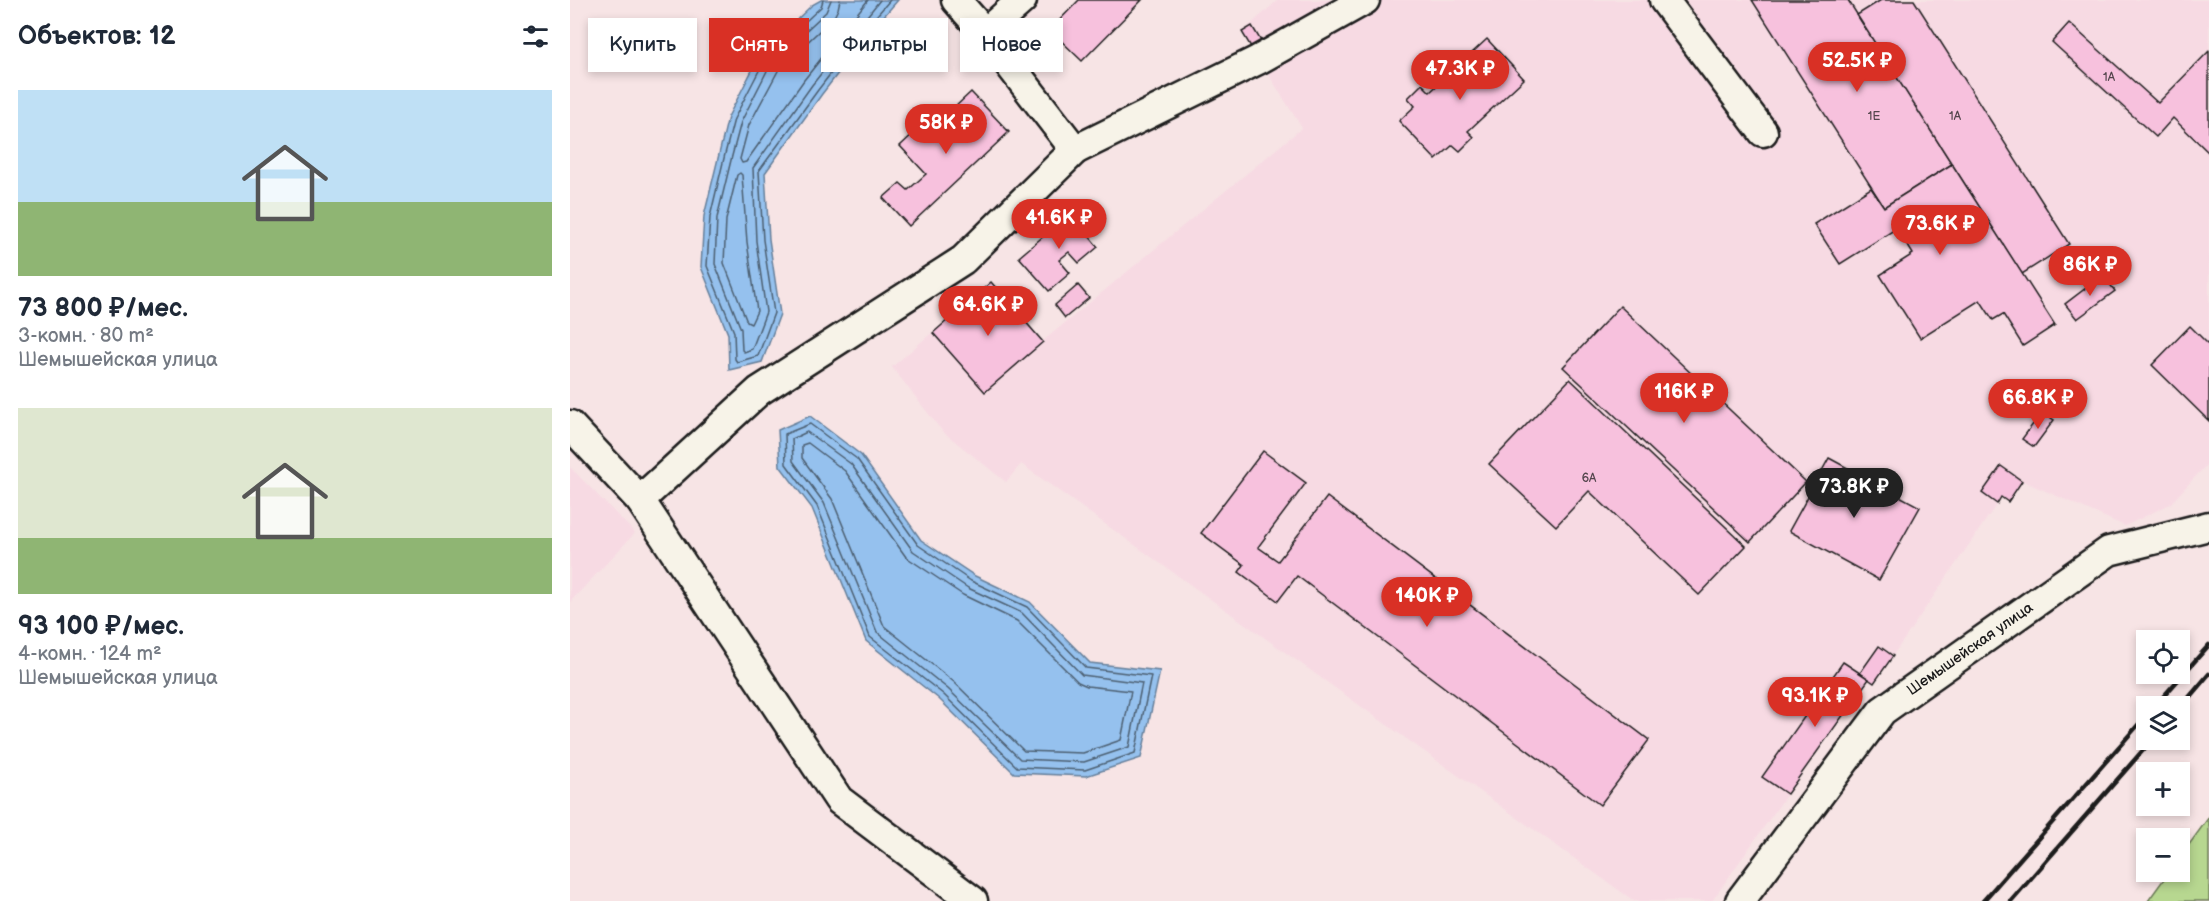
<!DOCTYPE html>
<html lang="ru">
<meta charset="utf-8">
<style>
body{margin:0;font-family:"Balsamiq Sans",sans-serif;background:#f2f2f3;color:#1f2937;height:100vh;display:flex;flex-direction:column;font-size:22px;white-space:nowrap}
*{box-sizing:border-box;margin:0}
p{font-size:20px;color:#747a83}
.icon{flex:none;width:33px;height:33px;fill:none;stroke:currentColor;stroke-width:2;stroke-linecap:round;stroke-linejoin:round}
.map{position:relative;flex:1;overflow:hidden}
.details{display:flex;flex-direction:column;background:#fff;width:570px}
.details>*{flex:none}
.banner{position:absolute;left:18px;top:18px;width:570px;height:54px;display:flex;gap:12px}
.controls{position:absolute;left:1566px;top:630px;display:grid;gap:12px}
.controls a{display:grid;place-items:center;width:54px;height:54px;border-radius:0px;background:#fff;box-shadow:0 3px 9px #0003;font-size:30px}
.price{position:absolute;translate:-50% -51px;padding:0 14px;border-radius:21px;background:#d93025;color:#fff;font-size:20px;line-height:39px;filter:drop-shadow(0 2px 3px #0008)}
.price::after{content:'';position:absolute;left:50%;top:36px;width:18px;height:14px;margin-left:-9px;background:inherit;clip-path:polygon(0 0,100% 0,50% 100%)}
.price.current{background:#222;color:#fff}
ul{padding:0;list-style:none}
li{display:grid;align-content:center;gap:12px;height:318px;padding:0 18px}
li span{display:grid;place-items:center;height:186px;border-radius:0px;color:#555}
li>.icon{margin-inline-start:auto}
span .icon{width:108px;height:108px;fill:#fffc;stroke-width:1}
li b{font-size:26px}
h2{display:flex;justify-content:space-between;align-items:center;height:72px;padding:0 18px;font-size:26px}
.tag{padding:0 21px;border-radius:0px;background:#fff;box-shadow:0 3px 9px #0003;font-size:21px;line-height:54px}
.tag.current{background:#d93025;color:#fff}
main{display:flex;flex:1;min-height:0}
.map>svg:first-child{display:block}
</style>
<main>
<section class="details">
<h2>Объектов: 12<svg class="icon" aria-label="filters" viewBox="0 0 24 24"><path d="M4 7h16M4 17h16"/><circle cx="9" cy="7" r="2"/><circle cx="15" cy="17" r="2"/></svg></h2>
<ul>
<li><span style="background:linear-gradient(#bfe0f5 60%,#8fb573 0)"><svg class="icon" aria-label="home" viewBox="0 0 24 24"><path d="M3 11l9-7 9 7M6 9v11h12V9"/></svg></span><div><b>73 800 ₽/мес.</b><p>3-комн. · 80 m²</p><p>Шемышейская улица</p></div></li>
<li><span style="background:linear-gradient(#dfe7d0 70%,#8fb573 0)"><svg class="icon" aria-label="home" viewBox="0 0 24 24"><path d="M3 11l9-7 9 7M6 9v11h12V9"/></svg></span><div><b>93 100 ₽/мес.</b><p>4-комн. · 124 m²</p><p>Шемышейская улица</p></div></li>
</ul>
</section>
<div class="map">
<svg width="1639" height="901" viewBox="0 0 1639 901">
<rect width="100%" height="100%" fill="#f7e4e5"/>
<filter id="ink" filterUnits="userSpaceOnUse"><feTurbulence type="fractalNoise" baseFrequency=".0167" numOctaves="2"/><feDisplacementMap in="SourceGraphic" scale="12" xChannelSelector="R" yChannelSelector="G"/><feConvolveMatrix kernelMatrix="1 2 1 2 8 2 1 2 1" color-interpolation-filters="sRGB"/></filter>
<g filter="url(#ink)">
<g fill="#f7dae3">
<polygon points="708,0 1639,0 1639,462 1600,504 1555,526 1453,481 1438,502 1431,498 1304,683 1298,679 1142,901 1064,901 451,464 436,482 372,431 322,367 421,282 473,341 732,128 672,32"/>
<polygon points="0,467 65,533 0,602"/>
</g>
<polygon fill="#b7d790" stroke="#6a7a56" stroke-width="1.5" points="1639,817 1639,901 1578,901 1599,872 1610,872 1610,857"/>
<g fill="#95c1ee" stroke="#657f9a" stroke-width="1.5">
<polygon points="251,0 328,0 300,32 252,94 195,173 199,239 210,314 192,362 159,370 158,334 131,267 134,216 158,117 190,55 242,5"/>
<polygon points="240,416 291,455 351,540 405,576 460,602 520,663 590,671 571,758 516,776 444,773 369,699 296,641 242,508 210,466 208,430"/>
</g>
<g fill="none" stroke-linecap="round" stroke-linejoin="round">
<g stroke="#4c5e70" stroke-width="1.5">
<polyline points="253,0 251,7 195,59 164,119 155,154 140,217 137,266 164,332 165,359 167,362 188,356 204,313 193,240 189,171 248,90 296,28 320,0"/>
<polyline points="261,0 256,12 201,63 171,122 162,156 147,218 145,264 171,329 172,350 174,352 182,349 196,312 186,241 183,168 242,85 310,0"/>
<polyline points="270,0 268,9 264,17 209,69 179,125 170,159 172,163 176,162 234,80 298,0"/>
<polygon points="170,173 172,175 177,242 187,311 181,324 177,322 154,263 156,220 167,175"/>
<polygon points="240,424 287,459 348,545 401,581 457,607 516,668 581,676 565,753 515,770 447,767 373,694 300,637 247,506 216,464 215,434"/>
<polygon points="237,432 281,464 343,551 398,588 452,613 512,675 572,683 559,747 514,762 450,759 378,689 307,632 254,503 223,461 222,439"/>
<polygon points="238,443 275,471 336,557 393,595 447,621 508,682 517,686 561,691 551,740 513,753 454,751 384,682 314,626 262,499 232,458 232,445"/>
</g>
</g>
<g fill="#f7c1dd" stroke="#1c1c1c" stroke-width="1.5">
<polygon points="509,0 572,0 512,61 480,30"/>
<polygon points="1182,0 1278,0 1382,164 1314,207"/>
<polygon points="1311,0 1344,0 1499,244 1452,274 1287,15"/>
<polygon points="1499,23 1588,103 1639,51 1639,153 1603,118 1586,137 1482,42"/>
<polygon points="682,26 691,41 681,47 672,32"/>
<polygon points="917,39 954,79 898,131 904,137 890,151 883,145 866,160 829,121 845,106 838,98 852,84 860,92"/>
<polygon points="401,92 439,132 339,226 313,198 330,183 338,190 356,174 330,146 347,130 353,137"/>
<polygon points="1382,164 1485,325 1453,346 1433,314 1423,320 1410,300 1350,338 1310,275 1343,254 1327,228 1270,264 1244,224 1301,188 1314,207"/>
<polygon points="503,211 522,232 518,235 528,247 509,263 499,252 489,260 500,273 479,291 449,257"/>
<polygon points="1533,275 1545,291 1507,319 1495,304"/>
<polygon points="421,282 473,342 415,392 363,333"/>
<polygon points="508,285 519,298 495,318 485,305"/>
<polygon points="1050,306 1236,482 1180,542 993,367"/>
<polygon points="1620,326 1639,345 1639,421 1582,365"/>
<polygon points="1000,379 1176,546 1129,595 1019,491 986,526 919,464"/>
<polygon points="1472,412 1484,420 1464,447 1452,439"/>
<polygon points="693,451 736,483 688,547 708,561 757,497 1079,740 1030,805 727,576 708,601 669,572 674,565 631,533"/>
<polygon points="1259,458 1350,507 1309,580 1219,531"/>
<polygon points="1431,466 1452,481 1438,502 1431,497 1427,504 1412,493"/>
<polygon points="1309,646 1323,656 1304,683 1290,673"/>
<polygon points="1273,662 1299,679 1217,794 1192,777"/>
</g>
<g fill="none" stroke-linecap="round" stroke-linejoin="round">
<g stroke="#1c1c1c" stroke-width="33">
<g id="minor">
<polyline points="1094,0 1193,132"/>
<polyline points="415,33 452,0"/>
<polyline points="505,150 688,60 795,0"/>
<polyline points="0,425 70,500 269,800 403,901"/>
<polyline points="70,500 189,391 393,260 505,150 415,33 386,0"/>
<polyline points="1170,901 1312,711 1539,551 1639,526"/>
</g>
</g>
<use href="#minor" stroke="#f7f3e8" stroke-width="28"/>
<g stroke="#1c1c1c" stroke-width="4.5">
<polyline points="1585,706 1639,645"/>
<polyline points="1610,708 1639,674"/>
<polyline points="1413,901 1576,716"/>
<polyline points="1441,901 1582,740"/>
</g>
</g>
</g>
<g text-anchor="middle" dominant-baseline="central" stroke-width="6" stroke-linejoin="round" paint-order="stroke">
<g font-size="12" fill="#53454c">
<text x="1539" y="77">1А</text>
<text x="1304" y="116">1Е</text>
<text x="1385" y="116">1А</text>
<text x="1019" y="478">6А</text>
</g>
<g font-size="15" fill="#1c1c1c" stroke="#f7f3e8">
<text transform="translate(1400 649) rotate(-35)">Шемышейская улица</text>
</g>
</g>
</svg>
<div class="controls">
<a><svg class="icon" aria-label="locate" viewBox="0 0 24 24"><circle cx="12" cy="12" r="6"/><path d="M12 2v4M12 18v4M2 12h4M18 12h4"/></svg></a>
<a><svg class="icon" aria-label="layers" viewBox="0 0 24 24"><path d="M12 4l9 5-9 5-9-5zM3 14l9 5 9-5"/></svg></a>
<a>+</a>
<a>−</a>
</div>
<b class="price" style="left:1287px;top:93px">52.5K ₽</b>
<b class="price" style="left:890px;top:101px">47.3K ₽</b>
<b class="price" style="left:376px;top:155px">58K ₽</b>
<b class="price" style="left:489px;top:250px">41.6K ₽</b>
<b class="price" style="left:1370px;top:256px">73.6K ₽</b>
<b class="price" style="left:1520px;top:297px">86K ₽</b>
<b class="price" style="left:418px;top:337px">64.6K ₽</b>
<b class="price" style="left:1114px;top:424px">116K ₽</b>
<b class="price" style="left:1468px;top:430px">66.8K ₽</b>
<b class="price current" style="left:1284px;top:519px">73.8K ₽</b>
<b class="price" style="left:857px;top:628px">140K ₽</b>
<b class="price" style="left:1245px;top:728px">93.1K ₽</b>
<div class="banner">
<a class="tag">Купить</a>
<a class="tag current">Снять</a>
<a class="tag">Фильтры</a>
<a class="tag">Новое</a>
</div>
</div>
</main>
